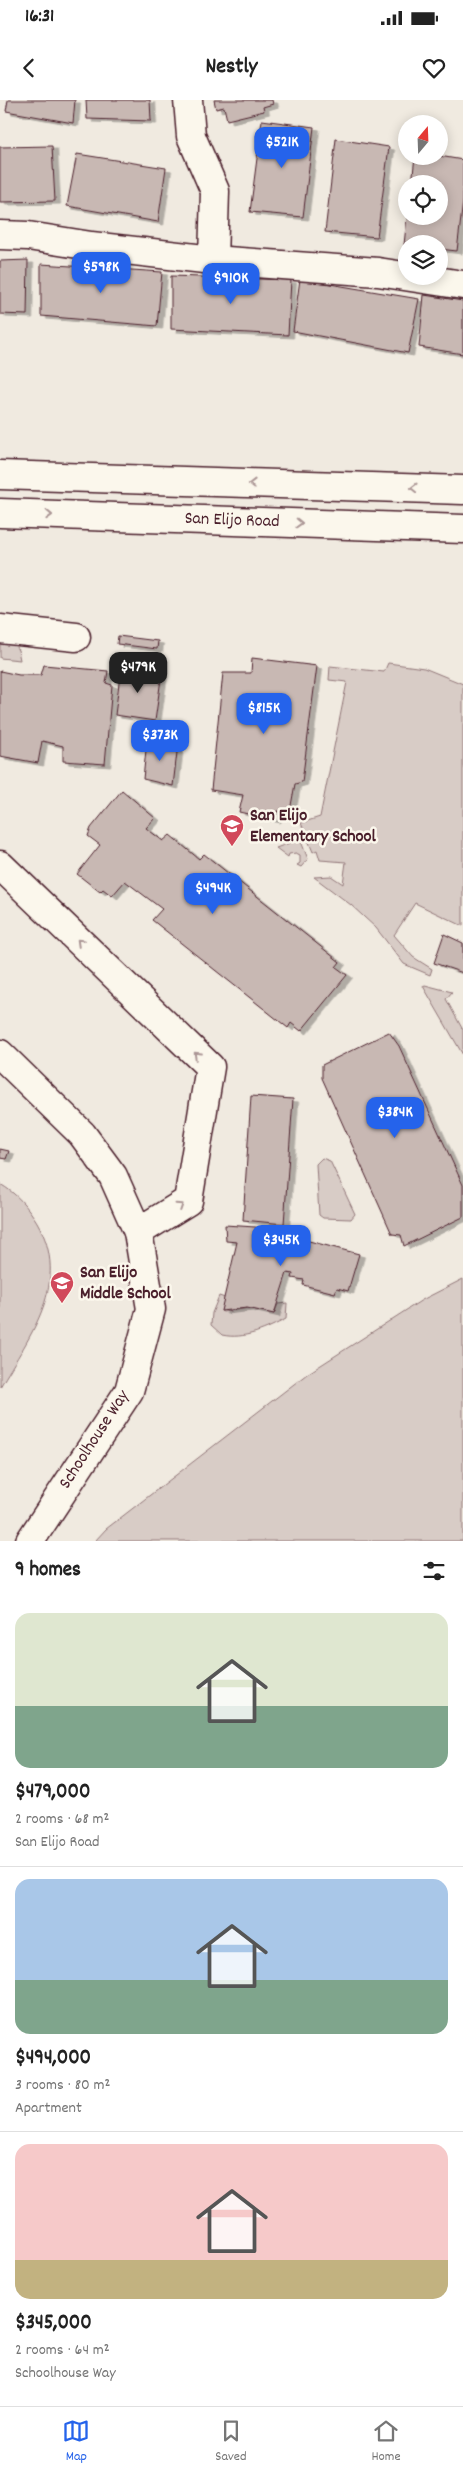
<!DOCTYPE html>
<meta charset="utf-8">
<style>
body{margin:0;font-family:Dekko,sans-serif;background:#f2f2f2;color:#222;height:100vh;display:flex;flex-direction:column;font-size:19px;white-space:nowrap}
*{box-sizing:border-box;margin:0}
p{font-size:16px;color:#767676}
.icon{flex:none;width:28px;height:28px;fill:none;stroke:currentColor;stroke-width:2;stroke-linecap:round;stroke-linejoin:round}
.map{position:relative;height:1441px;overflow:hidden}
.sheet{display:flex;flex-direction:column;background:#fff;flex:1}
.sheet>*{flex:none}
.needle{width:32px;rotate:19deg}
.controls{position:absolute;left:398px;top:15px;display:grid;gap:10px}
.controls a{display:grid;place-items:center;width:50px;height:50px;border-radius:50%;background:#fff;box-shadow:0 2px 12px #0003;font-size:25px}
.price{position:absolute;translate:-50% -42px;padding:0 11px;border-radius:10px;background:#2563eb;color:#fff;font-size:16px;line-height:32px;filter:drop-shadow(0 1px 2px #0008)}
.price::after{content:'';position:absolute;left:50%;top:30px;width:15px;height:11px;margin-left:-8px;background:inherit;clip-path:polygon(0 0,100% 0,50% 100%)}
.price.on{background:#222;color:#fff}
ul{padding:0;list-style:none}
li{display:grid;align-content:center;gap:10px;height:265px;padding:0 15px}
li+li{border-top:1px solid #e0e0e0}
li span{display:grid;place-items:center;height:155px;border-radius:15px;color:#555}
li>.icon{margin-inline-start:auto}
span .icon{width:90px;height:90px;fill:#fffc;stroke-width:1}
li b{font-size:21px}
h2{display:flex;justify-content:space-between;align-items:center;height:60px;padding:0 15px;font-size:21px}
.status{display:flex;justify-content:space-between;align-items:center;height:35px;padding:0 25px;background:#fff;direction:ltr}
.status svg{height:14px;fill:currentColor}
header{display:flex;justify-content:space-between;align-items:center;height:65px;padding:0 15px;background:#fff;font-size:22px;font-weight:800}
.menu{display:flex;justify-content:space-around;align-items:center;height:70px;border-top:1px solid #e0e0e0;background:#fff;font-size:14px;color:#767676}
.menu a{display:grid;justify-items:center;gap:2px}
.menu .on{color:#2563eb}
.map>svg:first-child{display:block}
</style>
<div class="status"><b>16:31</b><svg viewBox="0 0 49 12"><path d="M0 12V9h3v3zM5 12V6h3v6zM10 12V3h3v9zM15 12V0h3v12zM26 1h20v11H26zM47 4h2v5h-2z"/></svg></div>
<header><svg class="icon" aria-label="back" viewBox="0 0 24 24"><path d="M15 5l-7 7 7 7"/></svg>Nestly<svg class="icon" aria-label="heart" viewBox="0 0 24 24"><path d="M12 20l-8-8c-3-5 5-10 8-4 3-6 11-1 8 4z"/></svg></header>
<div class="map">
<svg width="463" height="1441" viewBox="0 0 463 1441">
<defs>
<filter id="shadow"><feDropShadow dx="5.5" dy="3" stdDeviation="0" flood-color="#0004"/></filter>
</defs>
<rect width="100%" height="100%" fill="#f0eae0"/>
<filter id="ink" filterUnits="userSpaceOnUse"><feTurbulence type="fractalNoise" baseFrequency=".02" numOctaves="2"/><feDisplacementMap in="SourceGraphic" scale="10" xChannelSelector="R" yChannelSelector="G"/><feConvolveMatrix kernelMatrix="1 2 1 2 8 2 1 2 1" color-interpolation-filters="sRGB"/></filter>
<g filter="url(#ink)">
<g fill="#d8ccc6" stroke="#917678">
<polygon points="0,539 11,540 18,550 20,560 0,558"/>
<polygon points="388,563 424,568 463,584 463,826 415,803 394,835 413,857 432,869 430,875 404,864 376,828 351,805 314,777 331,776 343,784 346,762 320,760 317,750 313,752 301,723 320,717 347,582 329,580 330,566 384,572"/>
<polygon points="300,739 308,759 301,767 297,765 300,763 300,755 296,753 289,754 288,757 276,748"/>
<polygon points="425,885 452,892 446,899 463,930 463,955 423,886"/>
<polygon points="322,1058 330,1061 355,1114 351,1119 323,1118 319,1115 316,1064"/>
<path d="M0,1084c16,9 28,23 37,38 35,61 -7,113 -37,165z"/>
<polygon points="463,1179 463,1441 95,1441 106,1429 307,1274 422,1200"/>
<path d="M219,1196l6,2 -4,13 2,1 26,-4 25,6 4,-10 9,-1 -1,16c-19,10 -42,21 -64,16l-11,-10 1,-12z"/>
</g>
<g fill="#c8b8b3" stroke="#4a1f2b" filter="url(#shadow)">
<polygon points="8,0 75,0 73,23 6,11"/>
<polygon points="86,0 150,0 151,21 87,19"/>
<polygon points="214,0 272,0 273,4 263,7 264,11 227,20 224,7 216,9"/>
<polygon points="262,20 314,27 303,117 250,112"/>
<polygon points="336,39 389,47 377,137 325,132"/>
<polygon points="52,46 55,101 0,102 0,47"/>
<polygon points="77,54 166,68 158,122 67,106"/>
<polygon points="415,56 439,56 463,60 463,101 457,151 439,149 439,144 404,145 407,116 439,116 439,84 412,84"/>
<polygon points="28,160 27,215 0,214 0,161"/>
<polygon points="41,164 162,172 157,226 41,216"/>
<polygon points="171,176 291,180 288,235 171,229"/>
<polygon points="300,179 419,199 408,253 293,231"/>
<polygon points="424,195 463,201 463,254 419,247"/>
<polygon points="118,536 158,541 157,549 117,544"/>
<polygon points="252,558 317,566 302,682 295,684 290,711 277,711 275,720 239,712 243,695 211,690 223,573 251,573"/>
<polygon points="44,565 108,571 106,583 112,585 105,664 63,661 63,646 42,641 38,663 0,656 0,571 19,575 41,575"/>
<polygon points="121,567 162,572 155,621 115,615"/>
<polygon points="147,640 178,644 173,686 143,679"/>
<polygon points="122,690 155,718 146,728 163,741 170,735 199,759 204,754 340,862 336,867 347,875 301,931 291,923 288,928 152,820 162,809 125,781 112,796 103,789 100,792 77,774 100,745 88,736 91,728"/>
<polygon points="444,834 463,843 463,873 434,863"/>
<polygon points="389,932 399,946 463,1085 463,1117 404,1146 401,1135 392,1134 322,978 322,965"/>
<polygon points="251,996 293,999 284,1124 243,1120"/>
<polygon points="0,1049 9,1051 6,1059 0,1058"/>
<polygon points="225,1125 255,1127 359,1154 348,1191 337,1188 335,1193 303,1185 304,1180 292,1178 293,1174 287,1173 274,1214 247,1208 221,1211 237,1142 226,1141"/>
</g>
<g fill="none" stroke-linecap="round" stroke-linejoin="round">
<g stroke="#4a1f2b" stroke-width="31">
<g id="minor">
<polyline points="188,0 191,36 215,91 213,160"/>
<polyline points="0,135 28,136 91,146 213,160 378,172 463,185"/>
<polyline points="0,529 76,537"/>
<polyline points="0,765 210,967 188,1101 138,1132"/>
<polyline points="0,954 82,1034 113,1076 138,1132 151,1209 129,1291 30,1441"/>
</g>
</g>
<g stroke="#4a1f2b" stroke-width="31">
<g id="major">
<polyline points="0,375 463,390"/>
<polyline points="0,413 463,429"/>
</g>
</g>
<use href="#minor" stroke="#fbf7ec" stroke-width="28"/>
<use href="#major" stroke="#fbf7ec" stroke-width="28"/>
</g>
<defs><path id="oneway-chevron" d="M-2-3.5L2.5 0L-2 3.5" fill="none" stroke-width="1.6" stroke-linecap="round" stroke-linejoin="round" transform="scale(1.25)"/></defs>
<g stroke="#ab9695">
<use href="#oneway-chevron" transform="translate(252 384) rotate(-179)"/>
<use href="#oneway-chevron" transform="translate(414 388) rotate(-179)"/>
<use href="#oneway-chevron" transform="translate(49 415) rotate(2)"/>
<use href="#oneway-chevron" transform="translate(299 423) rotate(2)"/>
<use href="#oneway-chevron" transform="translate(80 842) rotate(-136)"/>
<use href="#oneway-chevron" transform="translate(197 955) rotate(-136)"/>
<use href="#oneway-chevron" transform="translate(180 1106) rotate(-33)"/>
</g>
</g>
<defs>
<g id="school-pin" transform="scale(1.25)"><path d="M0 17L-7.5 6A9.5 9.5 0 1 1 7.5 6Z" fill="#d1495b" stroke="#fbf7ec"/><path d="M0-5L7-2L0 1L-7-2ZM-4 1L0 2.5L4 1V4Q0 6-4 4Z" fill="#fff"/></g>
</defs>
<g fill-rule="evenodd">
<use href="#school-pin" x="232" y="726"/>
<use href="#school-pin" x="62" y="1183"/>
</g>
<g text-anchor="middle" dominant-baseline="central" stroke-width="5" stroke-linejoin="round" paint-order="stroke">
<g font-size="18" fill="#4a1f2b" stroke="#fbf7ec">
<text transform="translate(232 421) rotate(2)">San Elijo Road</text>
<text transform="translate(95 1340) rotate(-57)">Schoolhouse Way</text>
</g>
<g font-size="18" font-weight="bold" fill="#4a1f2b" stroke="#fbf7ec" text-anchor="start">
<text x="250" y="716">San Elijo<tspan x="250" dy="21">Elementary School</tspan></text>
<text x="80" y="1173">San Elijo<tspan x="80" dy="21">Middle School</tspan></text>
</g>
</g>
</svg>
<div class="controls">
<a><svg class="needle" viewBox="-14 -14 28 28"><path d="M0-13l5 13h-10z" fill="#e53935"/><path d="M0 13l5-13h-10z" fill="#767676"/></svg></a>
<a><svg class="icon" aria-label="locate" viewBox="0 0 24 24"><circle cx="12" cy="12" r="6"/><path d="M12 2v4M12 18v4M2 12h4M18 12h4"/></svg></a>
<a><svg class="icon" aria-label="layers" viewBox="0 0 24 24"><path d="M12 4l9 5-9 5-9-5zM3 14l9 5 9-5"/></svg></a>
</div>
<b class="price" style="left:282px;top:69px">$521K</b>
<b class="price" style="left:101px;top:194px">$598K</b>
<b class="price" style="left:231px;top:205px">$910K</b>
<b class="price on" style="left:138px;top:594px">$479K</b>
<b class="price" style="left:264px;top:635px">$815K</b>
<b class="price" style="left:160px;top:662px">$373K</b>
<b class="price" style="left:213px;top:815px">$494K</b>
<b class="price" style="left:395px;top:1039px">$384K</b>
<b class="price" style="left:281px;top:1167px">$345K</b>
</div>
<section class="sheet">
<h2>9 homes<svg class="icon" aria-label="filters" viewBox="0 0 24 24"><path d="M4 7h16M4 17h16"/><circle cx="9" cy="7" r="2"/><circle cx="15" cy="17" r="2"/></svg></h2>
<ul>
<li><span style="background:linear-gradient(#dfe7d0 60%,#7fa58c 0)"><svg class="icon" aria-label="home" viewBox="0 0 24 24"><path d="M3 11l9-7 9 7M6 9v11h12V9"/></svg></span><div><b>$479,000</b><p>2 rooms · 68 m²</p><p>San Elijo Road</p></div></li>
<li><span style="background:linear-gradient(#a9c7e8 65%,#7fa58c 0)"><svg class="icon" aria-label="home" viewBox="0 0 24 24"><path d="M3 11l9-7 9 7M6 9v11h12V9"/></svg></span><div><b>$494,000</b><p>3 rooms · 80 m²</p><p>Apartment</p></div></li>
<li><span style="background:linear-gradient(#f6c9c9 75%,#c2b280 0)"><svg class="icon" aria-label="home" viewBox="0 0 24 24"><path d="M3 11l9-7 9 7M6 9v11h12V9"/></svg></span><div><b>$345,000</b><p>2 rooms · 64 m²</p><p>Schoolhouse Way</p></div></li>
</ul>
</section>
<nav class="menu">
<a class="on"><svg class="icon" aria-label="map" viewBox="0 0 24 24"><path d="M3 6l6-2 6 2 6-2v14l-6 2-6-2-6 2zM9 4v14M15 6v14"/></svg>Map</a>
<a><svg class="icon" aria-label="saved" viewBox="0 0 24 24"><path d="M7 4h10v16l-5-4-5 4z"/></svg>Saved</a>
<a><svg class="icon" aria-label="home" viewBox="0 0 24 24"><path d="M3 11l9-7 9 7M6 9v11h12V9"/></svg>Home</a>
</nav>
